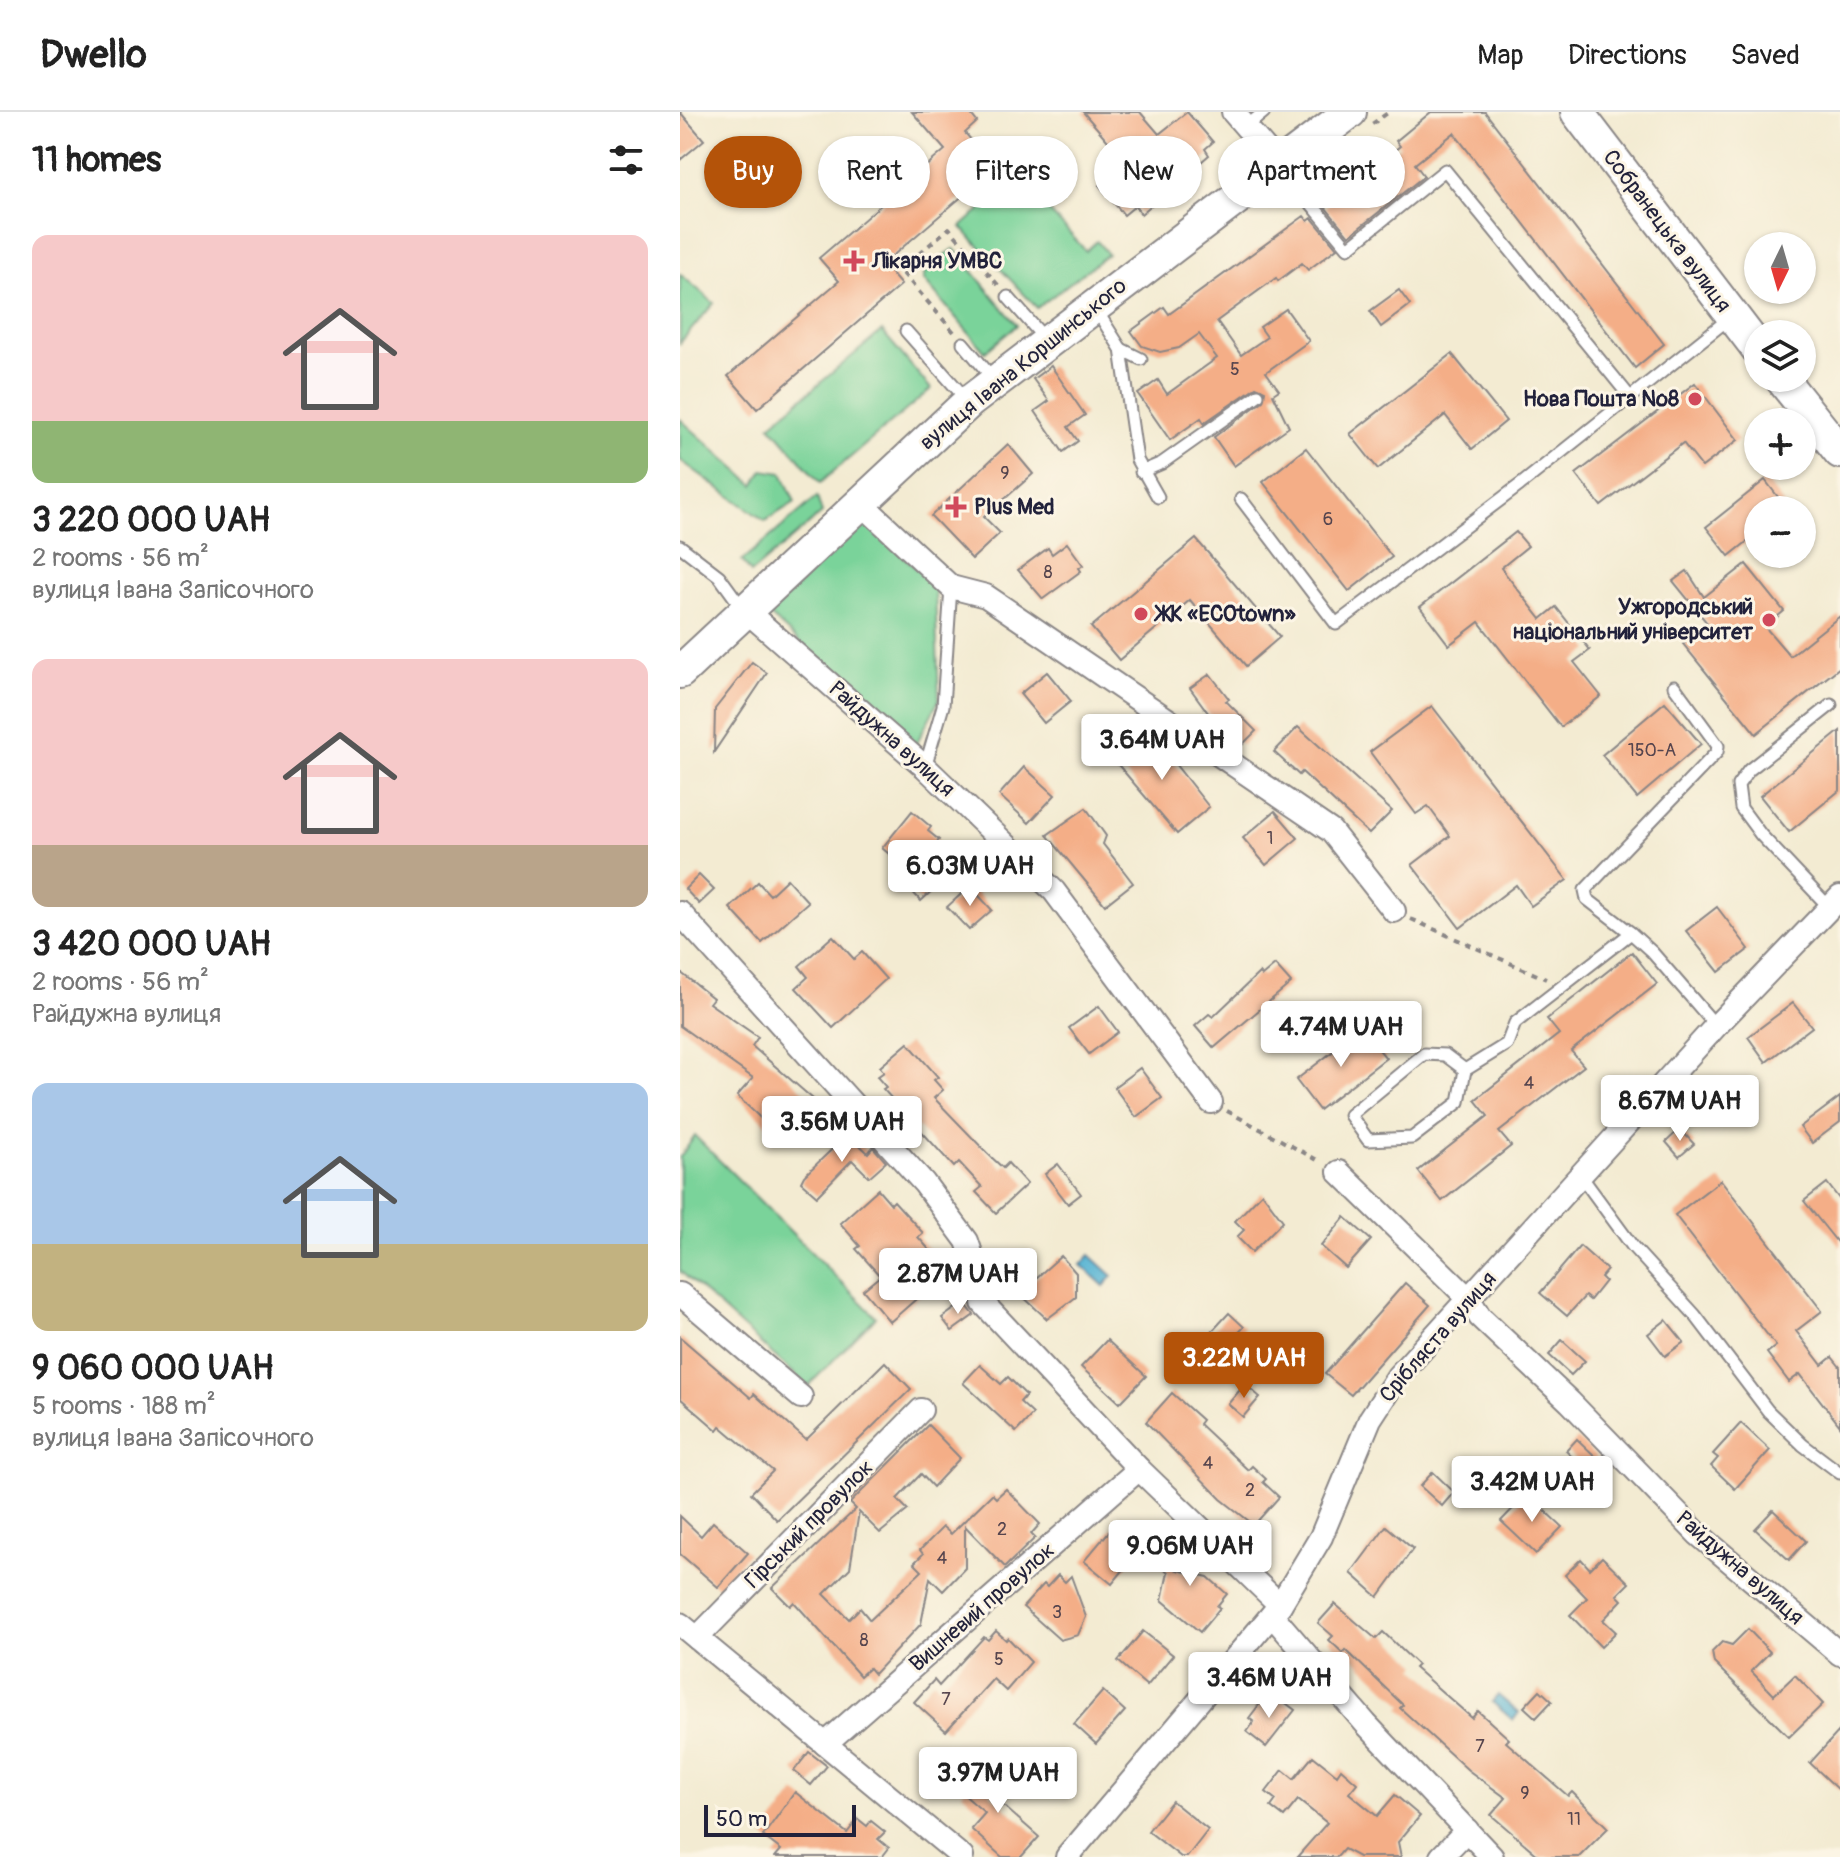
<!DOCTYPE html>
<meta charset="utf-8">
<style>
body{margin:0;font-family:Pangolin,sans-serif;background:#f6f6f6;color:#222;height:100vh;display:flex;flex-direction:column;font-size:30px;white-space:nowrap}
*{box-sizing:border-box;margin:0}
p{font-size:26px;color:#767676}
.icon{flex:none;width:44px;height:44px;fill:none;stroke:currentColor;stroke-width:2;stroke-linecap:round;stroke-linejoin:round}
.map{position:relative;flex:1;overflow:hidden}
.sheet{display:flex;flex-direction:column;background:#fff;width:680px}
.sheet>*{flex:none}
.hud{position:absolute;left:24px;top:24px;width:760px;height:72px;display:flex;gap:16px}
.needle{width:52px;rotate:185deg}
.fabs{position:absolute;left:1064px;top:120px;display:grid;gap:16px}
.fabs a{display:grid;place-items:center;width:72px;height:72px;border-radius:50%;background:#fff;box-shadow:0 2px 6px #0004;font-size:40px}
.scale{position:absolute;left:24px;bottom:20px;width:152px;box-sizing:border-box;padding-left:8px;border:4px solid #22223b;border-top:0;font-size:22px;line-height:28px;white-space:nowrap;color:#22223b;-webkit-text-stroke:6px #fcf5e5;paint-order:stroke}
.price{position:absolute;translate:-50% -68px;padding:0 18px;border-radius:8px;background:#fff;color:#222;font-size:26px;line-height:52px;filter:drop-shadow(0 2px 4px #0008)}
.price::after{content:'';position:absolute;left:50%;top:48px;width:24px;height:18px;margin-left:-12px;background:inherit;clip-path:polygon(0 0,100% 0,50% 100%)}
.price.active{background:#b45309;color:#fff}
ul{padding:0;list-style:none}
li{display:grid;align-content:center;gap:16px;height:424px;padding:0 32px}
li span{display:grid;place-items:center;height:248px;border-radius:16px;color:#555}
li>.icon{margin-inline-start:auto}
span .icon{width:144px;height:144px;fill:#fffc;stroke-width:1}
li b{font-size:34px}
h2{display:flex;justify-content:space-between;align-items:center;height:96px;padding:0 32px;font-size:34px}
.tag{padding:0 28px;border-radius:36px;background:#fff;box-shadow:0 2px 6px #0004;font-size:28px;line-height:72px}
.tag.active{background:#b45309;color:#fff}
header{display:flex;align-items:center;gap:48px;box-sizing:border-box;height:112px;padding:0 40px;background:#fff;border-bottom:2px solid #e0e0e0}
header strong{font-size:38px}
nav{display:flex;gap:44px;margin-inline-start:auto;font-size:28px}
main{display:flex;flex:1;min-height:0}
.map>svg:first-child{display:block}
</style>
<header>
<strong>Dwello</strong>
<nav><a>Map</a><a>Directions</a><a>Saved</a></nav>
</header>
<main>
<section class="sheet">
<h2>11 homes<svg class="icon" aria-label="filters" viewBox="0 0 24 24"><path d="M4 7h16M4 17h16"/><circle cx="9" cy="7" r="2"/><circle cx="15" cy="17" r="2"/></svg></h2>
<ul>
<li><span style="background:linear-gradient(#f6c9c9 75%,#8fb573 0)"><svg class="icon" aria-label="home" viewBox="0 0 24 24"><path d="M3 11l9-7 9 7M6 9v11h12V9"/></svg></span><div><b>3 220 000 UAH</b><p>2 rooms · 56 m²</p><p>вулиця Івана Запісочного</p></div></li>
<li><span style="background:linear-gradient(#f6c9c9 75%,#b9a48a 0)"><svg class="icon" aria-label="home" viewBox="0 0 24 24"><path d="M3 11l9-7 9 7M6 9v11h12V9"/></svg></span><div><b>3 420 000 UAH</b><p>2 rooms · 56 m²</p><p>Райдужна вулиця</p></div></li>
<li><span style="background:linear-gradient(#a9c7e8 65%,#c2b280 0)"><svg class="icon" aria-label="home" viewBox="0 0 24 24"><path d="M3 11l9-7 9 7M6 9v11h12V9"/></svg></span><div><b>9 060 000 UAH</b><p>5 rooms · 188 m²</p><p>вулиця Івана Запісочного</p></div></li>
</ul>
</section>
<div class="map">
<svg width="1160" height="1745" viewBox="0 0 1160 1745">
<rect width="100%" height="100%" fill="#fcf5e5"/>
<filter id="ink" filterUnits="userSpaceOnUse"><feTurbulence type="fractalNoise" baseFrequency=".0125" numOctaves="2"/><feDisplacementMap in="SourceGraphic" scale="16" xChannelSelector="R" yChannelSelector="G"/><feConvolveMatrix kernelMatrix="1 2 1 2 8 2 1 2 1" color-interpolation-filters="sRGB"/></filter>
<filter id="wash" filterUnits="userSpaceOnUse"><feTurbulence type="fractalNoise" baseFrequency=".006" numOctaves="4" result="noise"/><feDisplacementMap in="SourceGraphic" scale="32" xChannelSelector="R" yChannelSelector="G"/><feGaussianBlur stdDeviation="1.8" result="paint"/><feColorMatrix in="noise" values="0 0 0 0 0 0 0 0 0 0 0 0 0 0 0 0 0 1.4 0 .05"/><feComposite in="paint" operator="in"/></filter>
<g filter="url(#wash)">
<rect width="100%" height="100%" fill="#f3ebd2"/>
<g fill="#7ad39a" stroke="#4e7a6a" stroke-width="2">
<polygon points="350,53 361,64 359,88 406,139 417,129 428,142 357,196 281,115"/>
<polygon points="274,137 337,213 305,240 243,167 246,157"/>
<polygon points="0,162 34,191 0,231"/>
<polygon points="202,219 251,277 140,371 90,313"/>
<polygon points="0,307 74,373 83,358 102,361 115,390 85,409 0,348"/>
<polygon points="137,385 142,401 71,461 62,449"/>
<polygon points="183,406 255,474 259,588 235,634 89,503"/>
<polygon points="15,1024 196,1205 128,1274 0,1159 0,1045"/>
</g>
<g fill="#54b3d3" stroke="#3b6a87" stroke-width="2">
<polygon points="410,1143 433,1164 424,1174 401,1153"/>
<polygon points="818,1583 839,1601 833,1608 812,1590"/>
</g>
<g id="blocks">
<g fill="#f4ae87">
<polygon points="0,0 24,28 0,48"/>
<polygon points="232,0 289,0 297,10 285,21 294,31 285,39 306,64 203,152 221,173 77,297 48,264 159,169 139,146 265,38"/>
<polygon points="403,0 460,0 479,22 507,0 533,30 525,37 529,43 461,102 455,94 444,103 419,73 446,50"/>
<polygon points="751,0 805,0 984,232 955,256 774,21 735,52 744,64 669,124 645,95 720,34 716,29"/>
<polygon points="624,104 628,109 632,106 657,136 628,158 622,151 598,169 596,166 537,209 561,243 587,225 580,215 606,197 629,229 586,260 599,278 593,282 609,315 554,354 534,325 583,289 585,279 576,275 524,311 521,306 490,328 458,282 478,268 487,282 537,246 519,222 499,236 480,240 462,234 451,219 484,195 489,202"/>
<polygon points="719,178 730,193 701,215 690,199"/>
<polygon points="772,242 826,309 792,337 765,303 698,357 670,322"/>
<polygon points="371,254 405,303 388,315 398,329 383,340 355,299 369,289 353,267"/>
<polygon points="1015,271 1058,328 1022,355 1003,331 921,394 896,362"/>
<polygon points="328,332 353,362 304,405 320,421 292,447 251,404"/>
<polygon points="626,336 712,445 669,479 583,370"/>
<polygon points="1085,368 1108,398 1078,398 1078,421 1049,444 1026,415"/>
<polygon points="836,420 848,434 821,456 861,507 876,495 910,538 894,550 921,584 881,615 799,510 769,533 740,495"/>
<polygon points="516,427 600,525 566,554 510,488 439,548 411,515"/>
<polygon points="387,431 403,453 399,456 401,459 363,487 338,458 368,436 372,442"/>
<polygon points="1066,452 1104,499 1085,515 1110,544 1160,504 1160,555 1076,622 1003,532 1028,512 993,469 1007,459 1024,485"/>
<polygon points="72,550 87,561 34,640 35,597"/>
<polygon points="367,560 391,589 364,611 340,582"/>
<polygon points="530,562 549,587 546,589 576,619 562,633 529,602 510,576"/>
<polygon points="985,590 1021,632 957,686 922,643"/>
<polygon points="752,594 887,768 851,794 836,773 780,816 732,753 770,724 748,694 736,702 690,640"/>
<polygon points="618,615 712,699 689,722 622,660 619,663 594,640"/>
<polygon points="469,619 529,695 497,722 434,648"/>
<polygon points="1160,619 1160,678 1109,720 1080,684"/>
<polygon points="344,655 375,683 349,711 319,683"/>
<polygon points="406,696 426,724 423,732 453,771 425,793 367,723"/>
<polygon points="232,699 251,715 248,719 259,728 232,761 202,736"/>
<polygon points="595,699 618,726 586,753 563,726"/>
<polygon points="241,760 255,776 241,789 227,774"/>
<polygon points="19,763 34,778 19,792 5,777"/>
<polygon points="107,767 128,790 82,831 50,796 78,770 90,783"/>
<polygon points="290,774 312,798 289,818 267,795"/>
<polygon points="1037,795 1069,837 1039,860 1006,819"/>
<polygon points="153,824 174,847 182,840 206,867 153,916 116,876 128,865 119,854"/>
<polygon points="952,840 977,872 891,939 904,954 819,1020 831,1034 762,1089 738,1059 808,1004 795,988 879,922 867,907"/>
<polygon points="595,853 611,871 534,936 515,914 529,902 533,905 579,861 582,864"/>
<polygon points="0,860 33,886 29,891 78,925 72,934 148,1000 120,1030 95,1007 89,1014 57,984 73,966 0,914"/>
<polygon points="1113,891 1132,915 1086,950 1068,925"/>
<polygon points="419,894 438,920 409,942 389,916"/>
<polygon points="682,917 706,946 639,998 616,968"/>
<polygon points="228,931 258,965 254,968 263,978 254,986 308,1042 323,1056 328,1051 347,1072 316,1101 296,1080 302,1075 279,1050 274,1055 203,977 206,975 197,965 204,960 200,955"/>
<polygon points="460,956 482,986 456,1005 434,975"/>
<polygon points="1160,985 1160,1010 1132,1031 1120,1015"/>
<polygon points="1000,1017 1014,1032 999,1045 986,1030"/>
<polygon points="168,1022 188,1041 193,1035 206,1050 189,1065 172,1048 137,1084 121,1070 124,1064"/>
<polygon points="378,1052 401,1082 388,1092 365,1062"/>
<polygon points="1041,1068 1142,1199 1116,1219 1142,1253 1152,1245 1160,1255 1160,1314 1120,1262 1109,1270 1087,1241 1096,1234 995,1103"/>
<polygon points="1147,1071 1160,1088 1160,1134 1124,1089"/>
<polygon points="198,1077 211,1092 214,1089 243,1121 238,1125 262,1152 254,1159 260,1166 210,1210 183,1178 200,1164 176,1137 180,1134 160,1111"/>
<polygon points="582,1081 603,1109 572,1140 557,1125 564,1118 555,1109"/>
<polygon points="665,1105 691,1128 666,1156 641,1134"/>
<polygon points="900,1134 927,1158 921,1165 925,1169 910,1188 905,1184 887,1204 860,1181"/>
<polygon points="381,1144 396,1161 396,1185 367,1207 339,1181"/>
<polygon points="725,1171 750,1193 671,1283 645,1262"/>
<polygon points="284,1190 294,1203 272,1219 262,1206"/>
<polygon points="549,1201 564,1215 538,1243 523,1229"/>
<polygon points="986,1208 1004,1230 985,1244 968,1222"/>
<polygon points="0,1225 71,1286 74,1282 126,1328 205,1250 231,1277 97,1408 71,1381 93,1359 40,1314 37,1318 0,1286"/>
<polygon points="427,1228 466,1264 440,1291 401,1255"/>
<polygon points="882,1228 905,1249 891,1263 869,1243"/>
<polygon points="300,1253 321,1272 328,1265 346,1283 340,1290 353,1302 336,1320 283,1271"/>
<polygon points="565,1272 580,1285 563,1305 548,1292"/>
<polygon points="492,1281 522,1308 519,1312 568,1358 572,1354 586,1367 583,1370 599,1385 574,1413 541,1387 466,1310"/>
<polygon points="1061,1311 1090,1338 1055,1377 1031,1354 1038,1346 1033,1342"/>
<polygon points="248,1313 280,1346 253,1375 241,1362 217,1387 228,1398 200,1421 179,1400 170,1456 144,1482 169,1507 180,1496 190,1508 242,1459 234,1451 243,1442 240,1438 263,1415 271,1422 312,1382 316,1386 326,1377 360,1412 351,1422 355,1426 325,1455 285,1414 285,1456 263,1479 250,1466 241,1512 194,1562 189,1556 180,1564 114,1490 110,1494 92,1476 176,1397 170,1391"/>
<polygon points="897,1327 916,1345 905,1357 886,1339"/>
<polygon points="753,1360 774,1380 762,1394 740,1374"/>
<polygon points="847,1382 882,1415 856,1442 821,1409"/>
<polygon points="1093,1398 1126,1429 1109,1448 1075,1417"/>
<polygon points="0,1404 21,1424 33,1410 68,1441 38,1475 0,1442"/>
<polygon points="706,1414 733,1437 698,1485 671,1461"/>
<polygon points="432,1416 459,1439 432,1472 404,1449"/>
<polygon points="507,1423 519,1434 497,1458 528,1465 547,1482 537,1494 540,1496 520,1520 482,1488 488,1460 480,1453"/>
<polygon points="922,1445 949,1471 937,1483 942,1488 923,1508 936,1520 921,1535 890,1503 907,1486 885,1463 901,1447 910,1457"/>
<polygon points="378,1463 385,1470 391,1464 406,1505 398,1523 380,1528 343,1495 364,1472 367,1475"/>
<polygon points="655,1492 696,1527 703,1520 738,1553 735,1556 792,1606 798,1599 829,1627 826,1630 888,1684 892,1680 928,1716 899,1745 860,1745 811,1703 826,1686 788,1658 720,1596 723,1593 666,1538 663,1541 649,1528 653,1524 638,1511"/>
<polygon points="1068,1517 1090,1540 1071,1559 1094,1583 1115,1563 1143,1592 1109,1625 1034,1551 1032,1540 1042,1530 1052,1533"/>
<polygon points="316,1519 326,1528 328,1526 351,1550 326,1579 313,1567 266,1619 234,1590 254,1568 259,1574 304,1525 308,1528"/>
<polygon points="463,1519 493,1543 467,1574 438,1549"/>
<polygon points="860,1578 872,1589 856,1606 844,1595"/>
<polygon points="423,1579 445,1599 416,1632 394,1612"/>
<polygon points="595,1583 615,1598 586,1635 567,1620 574,1610 569,1606 582,1589 587,1594"/>
<polygon points="1160,1618 1160,1679 1130,1651"/>
<polygon points="129,1640 147,1654 131,1673 114,1659"/>
<polygon points="633,1644 657,1663 661,1657 677,1671 669,1681 697,1704 715,1683 740,1704 718,1730 721,1745 679,1745 664,1737 657,1745 617,1745 647,1711 618,1688 604,1705 591,1695 596,1688 586,1680 603,1658 614,1667"/>
<polygon points="316,1645 332,1659 310,1682 359,1725 341,1745 322,1745 291,1717 305,1701 282,1681"/>
<polygon points="115,1680 167,1721 178,1707 187,1714 191,1709 205,1720 198,1727 209,1736 202,1745 95,1745 101,1738 83,1724"/>
<polygon points="492,1689 528,1718 507,1745 501,1745 468,1719"/>
</g>
</g>
</g>
<g filter="url(#ink)">
<use href="#blocks" fill-opacity="0" stroke="#8a8686" stroke-width="2"/>
<g fill="none" stroke-linecap="round" stroke-linejoin="round">
<g stroke="#8a8686" stroke-width="15">
<g id="lane">
<polyline points="566,15 584,0"/>
<polyline points="600,54 668,136 765,58 950,285"/>
<polyline points="328,185 365,227"/>
<polyline points="415,196 441,237 457,348 478,385"/>
<polyline points="226,219 286,287"/>
<polyline points="283,231 315,269"/>
<polyline points="441,237 461,247"/>
<polyline points="461,360 482,351 578,283"/>
<polyline points="561,387 656,512 840,373 1051,205"/>
<polyline points="0,434 39,464 63,497"/>
<polyline points="245,655 263,594 271,475"/>
<polyline points="1150,796 1081,723 1061,696 1058,673 1069,658 1151,593"/>
<polyline points="951,821 907,787 905,778 1037,640 1038,634 994,574"/>
<polygon points="744,942 765,943 785,958 779,990 732,1026 688,1028 670,1003"/>
<polyline points="785,958 827,932 835,911 951,821 972,840 1036,914"/>
<polyline points="901,1064 953,1135 1015,1203 1088,1299 1123,1333 1160,1361"/>
</g>
</g>
<g stroke="#8a8686" stroke-width="26">
<g id="street">
<polyline points="553,0 599,53"/>
<polyline points="181,391 271,475 306,484 651,719 714,799"/>
<polyline points="64,497 245,655 374,779 531,990"/>
<polyline points="0,801 244,1071 287,1129 301,1171"/>
<polyline points="659,1060 789,1187 800,1205 890,1290 1018,1422 1160,1542"/>
<polyline points="0,1182 121,1285"/>
<polyline points="303,1191 459,1357 600,1493"/>
<polyline points="592,1503 686,1612 812,1745"/>
<polyline points="0,1512 282,1745"/>
<polyline points="17,1526 241,1298"/>
<polyline points="145,1632 459,1357"/>
<polyline points="387,1745 600,1493 641,1425 690,1307 718,1264 1036,914 1160,785"/>
<polyline points="761,1745 787,1718"/>
</g>
</g>
<g stroke="#8a8686" stroke-width="36">
<g id="secondary">
<polyline points="897,0 1078,237"/>
<polyline points="1101,266 1160,340"/>
<polyline points="0,560 289,290 670,0"/>
</g>
</g>
<g stroke="#8a8686" stroke-width="4" stroke-dasharray="6 6" stroke-linecap="butt">
<polyline points="692,12 709,0"/>
<polyline points="274,220 220,158 269,116 319,174"/>
<polyline points="731,807 866,867"/>
<polyline points="547,999 641,1050"/>
</g>
<use href="#lane" stroke="#fff" stroke-width="11"/>
<use href="#street" stroke="#fff" stroke-width="22"/>
<use href="#secondary" stroke="#fff" stroke-width="32"/>
</g>
</g>
<g fill="#d1495b" stroke="#fcf5e5" stroke-width="3">
<path d="M170 137h8v8h8v8h-8v8h-8v-8h-8v-8h8z"/>
<circle cx="1015" cy="287" r="8"/>
<path d="M272 383h8v8h8v8h-8v8h-8v-8h-8v-8h8z"/>
<circle cx="461" cy="502" r="8"/>
<circle cx="1089" cy="508" r="8"/>
</g>
<g text-anchor="middle" dominant-baseline="central" stroke-width="6" stroke-linejoin="round" paint-order="stroke">
<g font-size="18" fill="#56454e">
<text x="555" y="257">5</text>
<text x="325" y="361">9</text>
<text x="648" y="407">6</text>
<text x="368" y="460">8</text>
<text x="972" y="638">150-А</text>
<text x="590" y="726">1</text>
<text x="849" y="971">4</text>
<text x="528" y="1351">4</text>
<text x="570" y="1378">2</text>
<text x="322" y="1417">2</text>
<text x="262" y="1446">4</text>
<text x="377" y="1500">3</text>
<text x="184" y="1528">8</text>
<text x="319" y="1547">5</text>
<text x="266" y="1587">7</text>
<text x="800" y="1634">7</text>
<text x="845" y="1681">9</text>
<text x="894" y="1707">11</text>
</g>
<g font-size="22" fill="#22223b" stroke="#fcf5e5">
<text transform="translate(987 119) rotate(53)">Собранецька вулиця</text>
<text transform="translate(343 252) rotate(-39)">вулиця Івана Коршинського</text>
<text transform="translate(212 627) rotate(42)">Райдужна вулиця</text>
<text transform="translate(758 1225) rotate(-49)">Срібляста вулиця</text>
<text transform="translate(129 1412) rotate(-45)">Гірський провулок</text>
<text transform="translate(1060 1456) rotate(41)">Райдужна вулиця</text>
<text transform="translate(302 1495) rotate(-41)">Вишневий провулок</text>
</g>
<g font-size="22" font-weight="bold" fill="#22223b" stroke="#fcf5e5" text-anchor="start">
<text x="192" y="149">Лікарня УМВС</text>
<text x="999" y="287" text-anchor="end">Нова Пошта №8</text>
<text x="294" y="395">Plus Med</text>
<text x="1073" y="495" text-anchor="end">Ужгородський<tspan x="1073" dy="25">національний університет</tspan></text>
<text x="477" y="502">ЖК «ECOtown»</text>
</g>
</g>
</svg>
<div class="fabs">
<a><svg class="needle" viewBox="-14 -14 28 28"><path d="M0-13l5 13h-10z" fill="#e53935"/><path d="M0 13l5-13h-10z" fill="#767676"/></svg></a>
<a><svg class="icon" aria-label="layers" viewBox="0 0 24 24"><path d="M12 4l9 5-9 5-9-5zM3 14l9 5 9-5"/></svg></a>
<a>+</a>
<a>−</a>
</div>
<div class="scale">50 m</div>
<b class="price" style="left:482px;top:670px">3.64M UAH</b>
<b class="price" style="left:290px;top:796px">6.03M UAH</b>
<b class="price" style="left:661px;top:957px">4.74M UAH</b>
<b class="price" style="left:1000px;top:1031px">8.67M UAH</b>
<b class="price" style="left:162px;top:1052px">3.56M UAH</b>
<b class="price" style="left:278px;top:1204px">2.87M UAH</b>
<b class="price active" style="left:564px;top:1288px">3.22M UAH</b>
<b class="price" style="left:852px;top:1412px">3.42M UAH</b>
<b class="price" style="left:510px;top:1476px">9.06M UAH</b>
<b class="price" style="left:589px;top:1608px">3.46M UAH</b>
<b class="price" style="left:318px;top:1703px">3.97M UAH</b>
<div class="hud">
<a class="tag active">Buy</a>
<a class="tag">Rent</a>
<a class="tag">Filters</a>
<a class="tag">New</a>
<a class="tag">Apartment</a>
</div>
</div>
</main>
